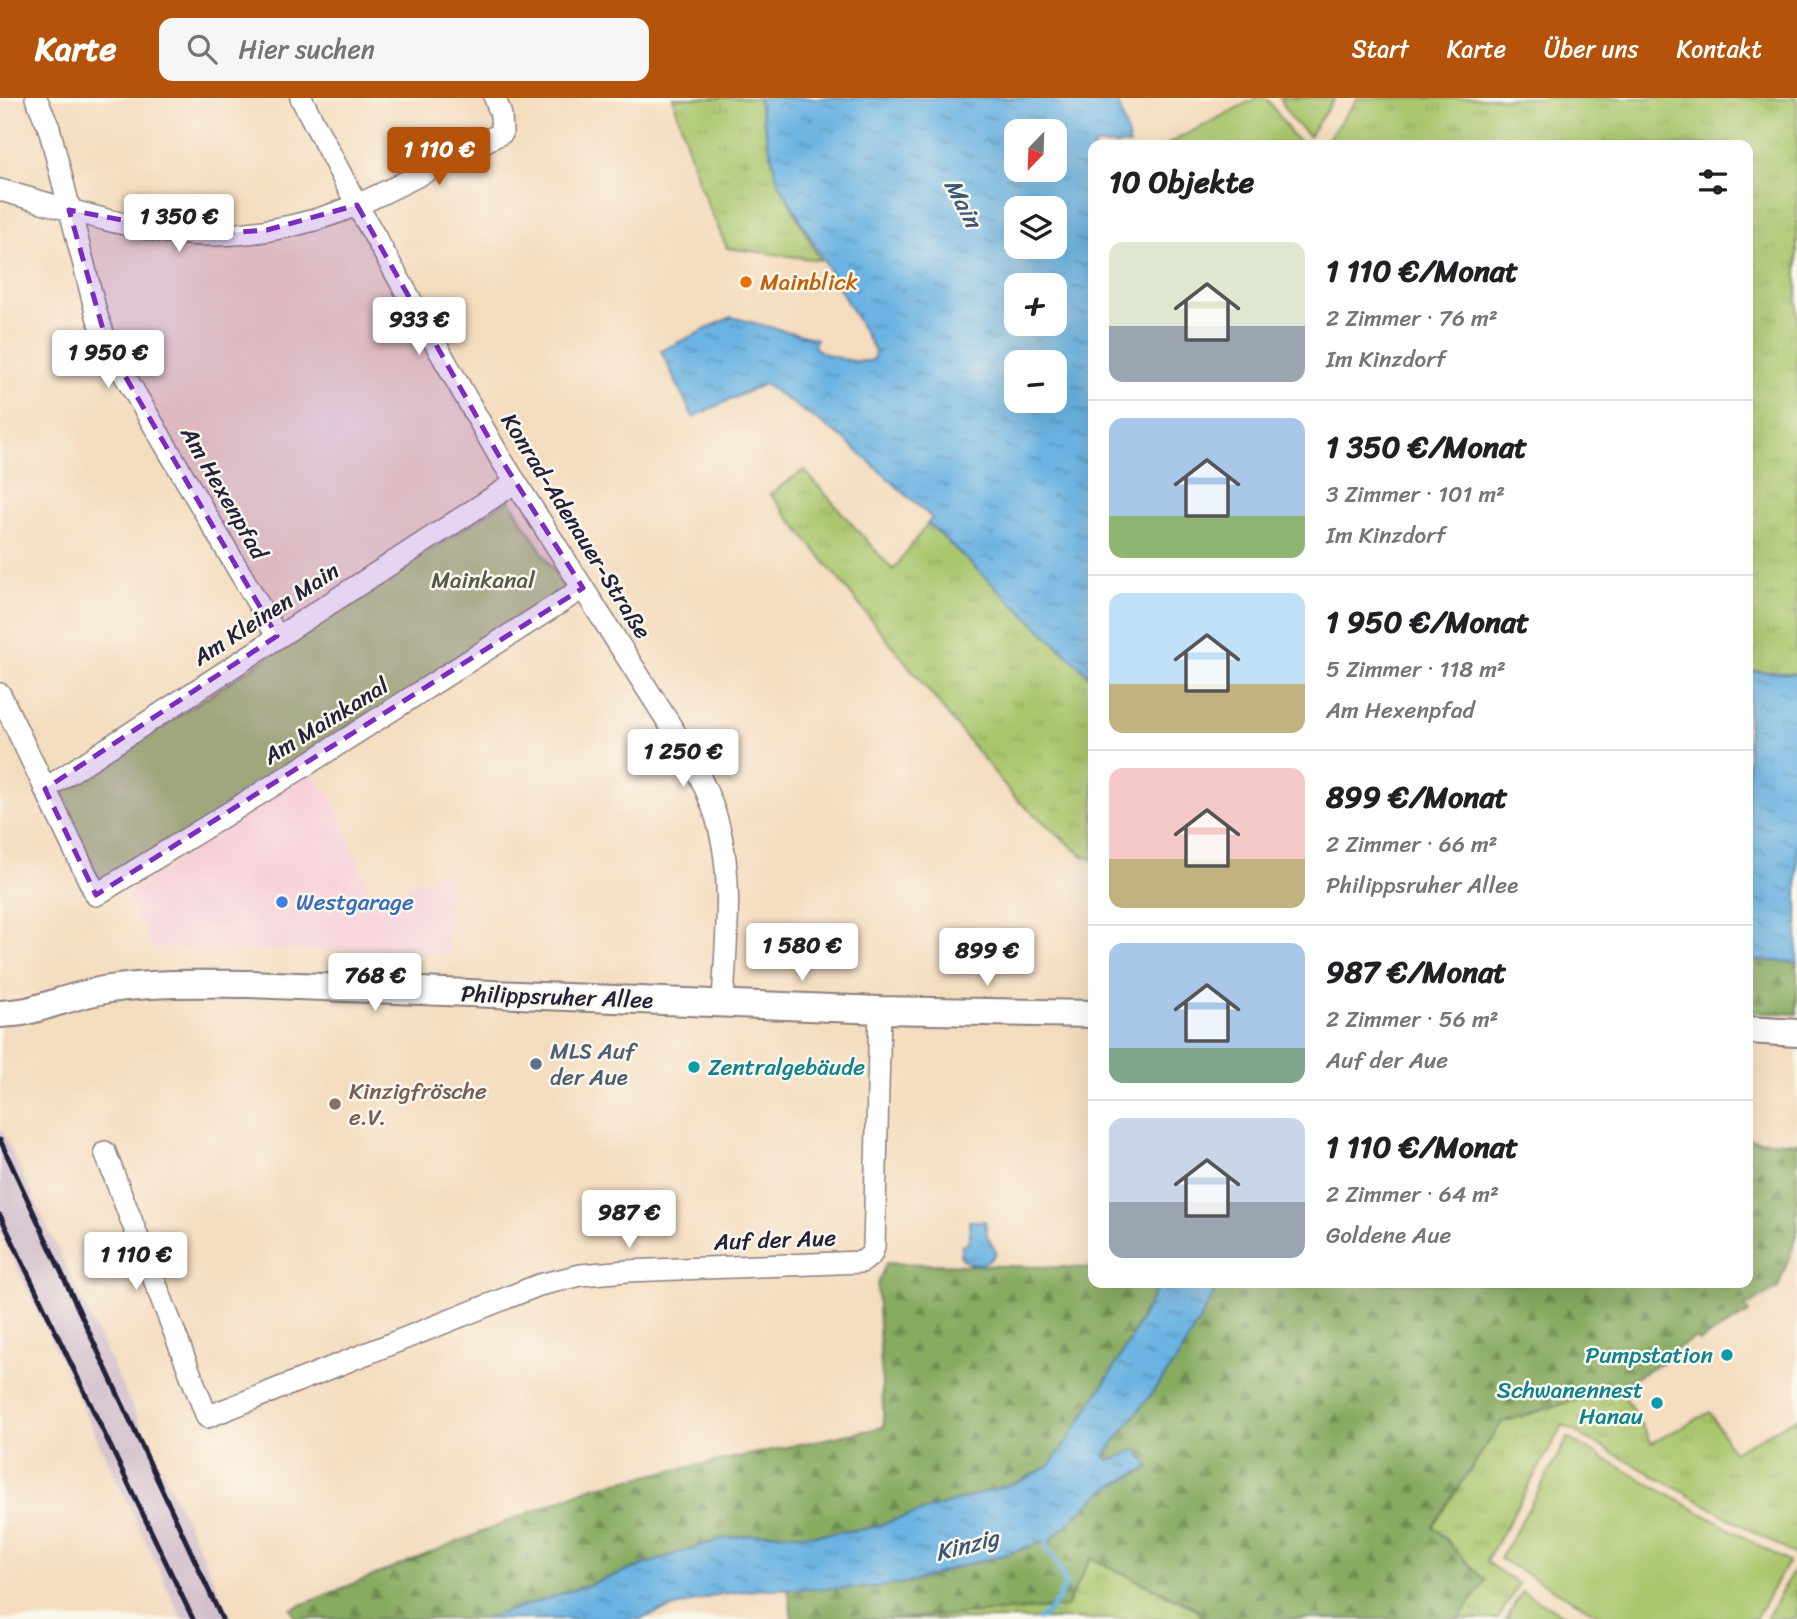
<!DOCTYPE html>
<html lang="de">
<meta charset="utf-8">
<style>
body{margin:0;font-family:Sriracha,sans-serif;background:#f6f6f6;color:#202124;height:100vh;display:flex;flex-direction:column;font-size:26px;white-space:nowrap}
*{box-sizing:border-box;margin:0}
p{font-size:23px;color:#757577}
.icon{flex:none;width:38px;height:38px;fill:none;stroke:currentColor;stroke-width:2;stroke-linecap:round;stroke-linejoin:round}
.map{position:relative;flex:1;overflow:hidden}
.sheet{position:absolute;left:1088px;top:42px;width:665px;height:1148px;display:flex;flex-direction:column;background:#fff;border-radius:14px;box-shadow:0 7px 28px #0002}
.sheet>*{flex:none}
.needle{width:46px;rotate:203deg}
.tools{position:absolute;left:1004px;top:21px;display:grid;gap:14px}
.tools a{display:grid;place-items:center;width:63px;height:63px;border-radius:14px;background:#fff;box-shadow:0 7px 28px #0002;font-size:35px}
.price{position:absolute;translate:-50% -60px;padding:0 16px;border-radius:7px;background:#fff;color:#222;font-size:23px;line-height:46px;filter:drop-shadow(0 2px 4px #0008)}
.price::after{content:'';position:absolute;left:50%;top:42px;width:21px;height:16px;margin-left:-10px;background:inherit;clip-path:polygon(0 0,100% 0,50% 100%)}
.price.current{background:#b45309;color:#fff}
ul{padding:0;list-style:none}
li{display:flex;align-items:center;gap:21px;height:175px;padding:0 21px}
li+li{border-top:2px solid #e0e0e0}
li span{display:grid;place-items:center;flex:none;width:196px;height:140px;border-radius:14px;color:#555}
li>.icon{margin-inline-start:auto}
span .icon{width:84px;height:84px;fill:#fffc;stroke-width:1}
li b{font-size:30px}
h2{display:flex;justify-content:space-between;align-items:center;height:84px;padding:0 21px;font-size:30px}
header{display:flex;align-items:center;gap:42px;box-sizing:border-box;height:98px;padding:0 35px;background:#b45309;color:#fff}
header strong{font-size:33px}
nav{display:flex;gap:38px;margin-inline-start:auto;font-size:24px}
.search{width:490px;height:63px;background:#f6f6f6;display:flex;align-items:center;gap:18px;box-sizing:border-box;padding:0 24px;border-radius:14px;color:#757577;font-size:26px}
.map>svg:first-child{display:block}
</style>
<header>
<strong>Karte</strong>
<div class="search"><svg class="icon" aria-label="search" viewBox="0 0 24 24"><circle cx="10" cy="10" r="6"/><path d="M15 15l6 6"/></svg>Hier suchen</div>
<nav><a>Start</a><a>Karte</a><a>Über uns</a><a>Kontakt</a></nav>
</header>
<div class="map">
<svg width="1797" height="1521" viewBox="0 0 1797 1521">
<defs>
<pattern id="grass-tufts" width="24" height="20" patternUnits="userSpaceOnUse" patternTransform="scale(1.75)"><rect width="24" height="20" fill="#aac66d"/><path d="M3 7l-1-3M5 7V3M7 7l1-3M15 17l-1-3M17 17v-4M19 17l1-3" fill="none" stroke="#92aa5f"/></pattern>
<pattern id="forest-firs" width="22" height="20" patternUnits="userSpaceOnUse" patternTransform="scale(1.75)"><rect width="22" height="20" fill="#87ab60"/><path d="M5 1l3.5 6h-7zM16 11l3.5 6h-7z" fill="#6e8b50"/></pattern>
<pattern id="water-ripples" width="26" height="14" patternUnits="userSpaceOnUse" patternTransform="scale(1.75)"><rect width="26" height="14" fill="#6ab3e2"/><path d="M2 4q2-2 4 0t4 0M15 11q2-2 4 0t4 0" fill="none" stroke="#5791b8"/></pattern>
</defs>
<rect width="100%" height="100%" fill="#fbf7ec"/>
<filter id="ink" filterUnits="userSpaceOnUse"><feTurbulence type="fractalNoise" baseFrequency=".0143" numOctaves="2"/><feDisplacementMap in="SourceGraphic" scale="14" xChannelSelector="R" yChannelSelector="G"/><feConvolveMatrix kernelMatrix="1 2 1 2 8 2 1 2 1" color-interpolation-filters="sRGB"/></filter>
<filter id="wash" filterUnits="userSpaceOnUse"><feTurbulence type="fractalNoise" baseFrequency=".00686" numOctaves="4" result="noise"/><feDisplacementMap in="SourceGraphic" scale="28" xChannelSelector="R" yChannelSelector="G"/><feGaussianBlur stdDeviation="1.57" result="paint"/><feColorMatrix in="noise" values="0 0 0 0 0 0 0 0 0 0 0 0 0 0 0 0 0 1.4 0 .05"/><feComposite in="paint" operator="in"/></filter>
<g filter="url(#wash)">
<rect width="100%" height="100%" fill="#f4dcbe"/>
<polygon fill="#f6cfd9" points="312,673 334,705 372,800 448,774 448,854 153,851 126,796"/>
<polygon fill="#d1bdcb" points="0,1029 232,1520 231,1521 182,1521 0,1133"/>
<g fill="url(#grass-tufts)" stroke="#667454" stroke-width="2">
<polygon points="673,0 758,0 777,81 820,162 727,150 700,89"/>
<polygon points="1280,0 1335,0 1309,38 1292,22"/>
<polygon points="1358,0 1797,0 1797,576 1748,573 1748,47 1323,47"/>
<polygon points="804,372 893,472 928,425 1094,582 1094,762 1083,758 1014,699 770,396"/>
<polygon points="1619,1289 1652,1345 1710,1314 1733,1354 1797,1320 1797,1458 1563,1327 1486,1464 1519,1486 1498,1521 1458,1521 1485,1483 1433,1428 1502,1324"/>
<polygon points="1091,1460 1196,1511 1205,1521 887,1521"/>
<polygon points="1797,1467 1797,1521 1766,1521"/>
</g>
<g fill="url(#forest-firs)" stroke="#54664e" stroke-width="2">
<polygon points="1748,862 1797,864 1797,916 1748,913"/>
<polygon points="1748,1041 1797,1045 1797,1137 1778,1190 1745,1209 1749,1215 1699,1243 1695,1240 1674,1252 1663,1264 1619,1289 1502,1324 1433,1428 1485,1483 1458,1521 1205,1521 1196,1510 1091,1460 1066,1509 887,1521 792,1521 788,1490 913,1484 957,1469 1007,1456 1051,1441 1103,1393 1149,1370 1109,1363 1104,1358 1177,1262 1220,1185 1748,1185"/>
<polygon points="886,1165 1094,1170 1094,1185 1158,1185 1150,1204 1121,1258 1069,1341 1048,1369 1021,1383 866,1431 814,1437 770,1435 722,1441 684,1453 588,1487 484,1521 296,1521 291,1511 593,1389 884,1329 877,1187"/>
</g>
<g fill="#aac66d" stroke="#667454" stroke-width="2">
<polygon points="1256,0 1267,0 1292,37 1304,47 1166,47"/>
<polygon points="509,401 567,494 114,782 99,781 62,702 63,693"/>
<polygon points="1568,1340 1788,1464 1755,1521 1607,1521 1500,1461"/>
<polygon points="1522,1493 1570,1521 1506,1521"/>
</g>
<g fill="url(#water-ripples)" stroke="#466a8e" stroke-width="2" fill-rule="evenodd">
<path d="M758,0h359l13,47h-36v535l-166,-157 4,-5 -88,-79 -80,-55 -71,33 -32,-66 70,-34 82,21 3,1 -2,7c8,11 46,18 59,14l2,-9 -98,-172zM1017,33h38v39h-38zM1017,110h38v39h-38zM1055,187v39h-38v-39zM1017,264h38v39h-38z"/>
<polygon points="1748,573 1797,576 1797,864 1748,862"/>
<path d="M969,1123h16l2,15 9,16c-6,14 -28,17 -36,3l2,-10 5,-1 3,-9z"/>
<polygon points="1158,1185 1220,1185 1177,1262 1104,1358 1110,1363 1138,1351 1149,1369 1103,1393 1051,1441 1007,1456 957,1469 913,1484 866,1490 763,1491 720,1496 661,1513 641,1521 484,1521 588,1487 684,1453 722,1441 770,1435 814,1437 866,1431 1021,1383 1048,1369 1069,1341 1121,1258 1150,1204"/>
</g>
<g fill="none" stroke-linecap="round" stroke-linejoin="round">
<path stroke="#6ab3e2" stroke-width="5" d="M1039,1521c14,-8 20,-21 27,-35l-8,-19 -12,-19 1,-10"/>
</g>
</g>
<g filter="url(#ink)">
<g fill="none" stroke-linecap="round" stroke-linejoin="round">
<g stroke="#8b7f7c" stroke-width="24">
<g id="minor">
<polyline points="36,0 49,30 97,218 108,249 277,538"/>
<path d="M301,0l56,107 142,251 180,283c17,28 32,57 40,88 15,56 6,120 4,177"/>
<path d="M0,92c58,16 116,36 176,43 60,7 128,-5 183,-29 48,-21 95,-48 143,-71l-1,-18 -6,-17"/>
<polyline points="0,596 96,797 298,672 583,490"/>
<polyline points="45,691 515,385"/>
<polyline points="105,1054 207,1319 539,1187 581,1177 627,1173 862,1164 871,1157 874,1149 880,912"/>
</g>
</g>
<g stroke="#8b7f7c" stroke-width="30">
<g id="major">
<path d="M0,916c9,-1 18,-1 27,-3 28,-7 54,-18 83,-22 46,-7 92,-5 139,-5l631,26 214,4"/>
<polyline points="1748,932 1797,935"/>
</g>
</g>
<use href="#minor" stroke="#fff" stroke-width="21"/>
<use href="#major" stroke="#fff" stroke-width="26"/>
<g stroke="#22223b" stroke-width="5">
<polyline points="0,1042 222,1521"/>
<polyline points="0,1117 193,1521"/>
</g>
</g>
</g>
<path fill="#7b2cbf" fill-opacity="0.2" stroke="#7b2cbf" stroke-width="5" stroke-dasharray="14 9" stroke-linejoin="round" d="M357,107l142,251 84,132 -487,307 -51,-106 232,-153 -169,-289 -39,-137 133,25 65,-5z"/>
<circle fill="#e8710a" stroke="#fbf7ec" stroke-width="2.5" cx="746" cy="184" r="7"/>
<circle fill="#3f7fe0" stroke="#fbf7ec" stroke-width="2.5" cx="282" cy="804" r="7"/>
<circle fill="#5c6f8a" stroke="#fbf7ec" stroke-width="2.5" cx="536" cy="966" r="7"/>
<g fill="#0f9aa8" stroke="#fbf7ec" stroke-width="2.5">
<circle cx="694" cy="969" r="7"/>
<circle cx="1727" cy="1257" r="7"/>
<circle cx="1657" cy="1305" r="7"/>
</g>
<circle fill="#8d6e63" stroke="#fbf7ec" stroke-width="2.5" cx="335" cy="1006" r="7"/>
<g text-anchor="middle" dominant-baseline="central" stroke-width="5" stroke-linejoin="round" paint-order="stroke">
<g font-size="23" fill="#c56008" stroke="#fbf7ec" text-anchor="start">
<text x="760" y="184">Mainblick</text>
</g>
<g font-size="23" fill="#22223b" stroke="#fbf7ec">
<text transform="translate(224 395) rotate(60)">Am Hexenpfad</text>
<text transform="translate(576 428) rotate(58)">Konrad-Adenauer-Straße</text>
<text transform="translate(266 516) rotate(-33)">Am Kleinen Main</text>
<text transform="translate(326 623) rotate(-32)">Am Mainkanal</text>
<text transform="translate(557 899) rotate(2)">Philippsruher Allee</text>
<text transform="translate(775 1142) rotate(-2)">Auf der Aue</text>
</g>
<g font-size="23" fill="#525b4c" stroke="#fbf7ec">
<text x="483" y="482">Mainkanal</text>
</g>
<g font-size="23" fill="#366cbe" stroke="#fbf7ec" text-anchor="start">
<text x="296" y="804">Westgarage</text>
</g>
<g font-size="23" fill="#4e5e75" stroke="#fbf7ec" text-anchor="start">
<text x="550" y="953">MLS Auf<tspan x="550" dy="26">der Aue</tspan></text>
</g>
<g font-size="23" fill="#0d838f" stroke="#fbf7ec" text-anchor="end">
<text x="708" y="969" text-anchor="start">Zentralgebäude</text>
<text x="1713" y="1257">Pumpstation</text>
<text x="1643" y="1292">Schwanennest<tspan x="1643" dy="26">Hanau</tspan></text>
</g>
<g font-size="23" fill="#785e54" stroke="#fbf7ec" text-anchor="start">
<text x="349" y="993">Kinzigfrösche<tspan x="349" dy="26">e.V.</tspan></text>
</g>
<g font-size="24" font-style="italic" fill="#3b5575" stroke="#fbf7ec">
<text transform="translate(963 105) rotate(62)">Main</text>
<text transform="translate(967 1447) rotate(-15)">Kinzig</text>
</g>
</g>
</svg>
<div class="tools">
<a><svg class="needle" viewBox="-14 -14 28 28"><path d="M0-13l5 13h-10z" fill="#e53935"/><path d="M0 13l5-13h-10z" fill="#757577"/></svg></a>
<a><svg class="icon" aria-label="layers" viewBox="0 0 24 24"><path d="M12 4l9 5-9 5-9-5zM3 14l9 5 9-5"/></svg></a>
<a>+</a>
<a>−</a>
</div>
<b class="price current" style="left:439px;top:89px">1 110 €</b>
<b class="price" style="left:179px;top:156px">1 350 €</b>
<b class="price" style="left:419px;top:259px">933 €</b>
<b class="price" style="left:108px;top:292px">1 950 €</b>
<b class="price" style="left:683px;top:691px">1 250 €</b>
<b class="price" style="left:802px;top:885px">1 580 €</b>
<b class="price" style="left:987px;top:890px">899 €</b>
<b class="price" style="left:375px;top:915px">768 €</b>
<b class="price" style="left:629px;top:1152px">987 €</b>
<b class="price" style="left:136px;top:1194px">1 110 €</b>
<section class="sheet">
<h2>10 Objekte<svg class="icon" aria-label="filters" viewBox="0 0 24 24"><path d="M4 7h16M4 17h16"/><circle cx="9" cy="7" r="2"/><circle cx="15" cy="17" r="2"/></svg></h2>
<ul>
<li><span style="background:linear-gradient(#dfe7d0 60%,#9aa5b1 0)"><svg class="icon" aria-label="home" viewBox="0 0 24 24"><path d="M3 11l9-7 9 7M6 9v11h12V9"/></svg></span><div><b>1 110 €/Monat</b><p>2 Zimmer · 76 m²</p><p>Im Kinzdorf</p></div></li>
<li><span style="background:linear-gradient(#a9c7e8 70%,#8fb573 0)"><svg class="icon" aria-label="home" viewBox="0 0 24 24"><path d="M3 11l9-7 9 7M6 9v11h12V9"/></svg></span><div><b>1 350 €/Monat</b><p>3 Zimmer · 101 m²</p><p>Im Kinzdorf</p></div></li>
<li><span style="background:linear-gradient(#bfe0f5 65%,#c2b280 0)"><svg class="icon" aria-label="home" viewBox="0 0 24 24"><path d="M3 11l9-7 9 7M6 9v11h12V9"/></svg></span><div><b>1 950 €/Monat</b><p>5 Zimmer · 118 m²</p><p>Am Hexenpfad</p></div></li>
<li><span style="background:linear-gradient(#f6c9c9 65%,#c2b280 0)"><svg class="icon" aria-label="home" viewBox="0 0 24 24"><path d="M3 11l9-7 9 7M6 9v11h12V9"/></svg></span><div><b>899 €/Monat</b><p>2 Zimmer · 66 m²</p><p>Philippsruher Allee</p></div></li>
<li><span style="background:linear-gradient(#a9c7e8 75%,#7fa58c 0)"><svg class="icon" aria-label="home" viewBox="0 0 24 24"><path d="M3 11l9-7 9 7M6 9v11h12V9"/></svg></span><div><b>987 €/Monat</b><p>2 Zimmer · 56 m²</p><p>Auf der Aue</p></div></li>
<li><span style="background:linear-gradient(#c9d6e8 60%,#9aa5b1 0)"><svg class="icon" aria-label="home" viewBox="0 0 24 24"><path d="M3 11l9-7 9 7M6 9v11h12V9"/></svg></span><div><b>1 110 €/Monat</b><p>2 Zimmer · 64 m²</p><p>Goldene Aue</p></div></li>
</ul>
</section>
</div>
